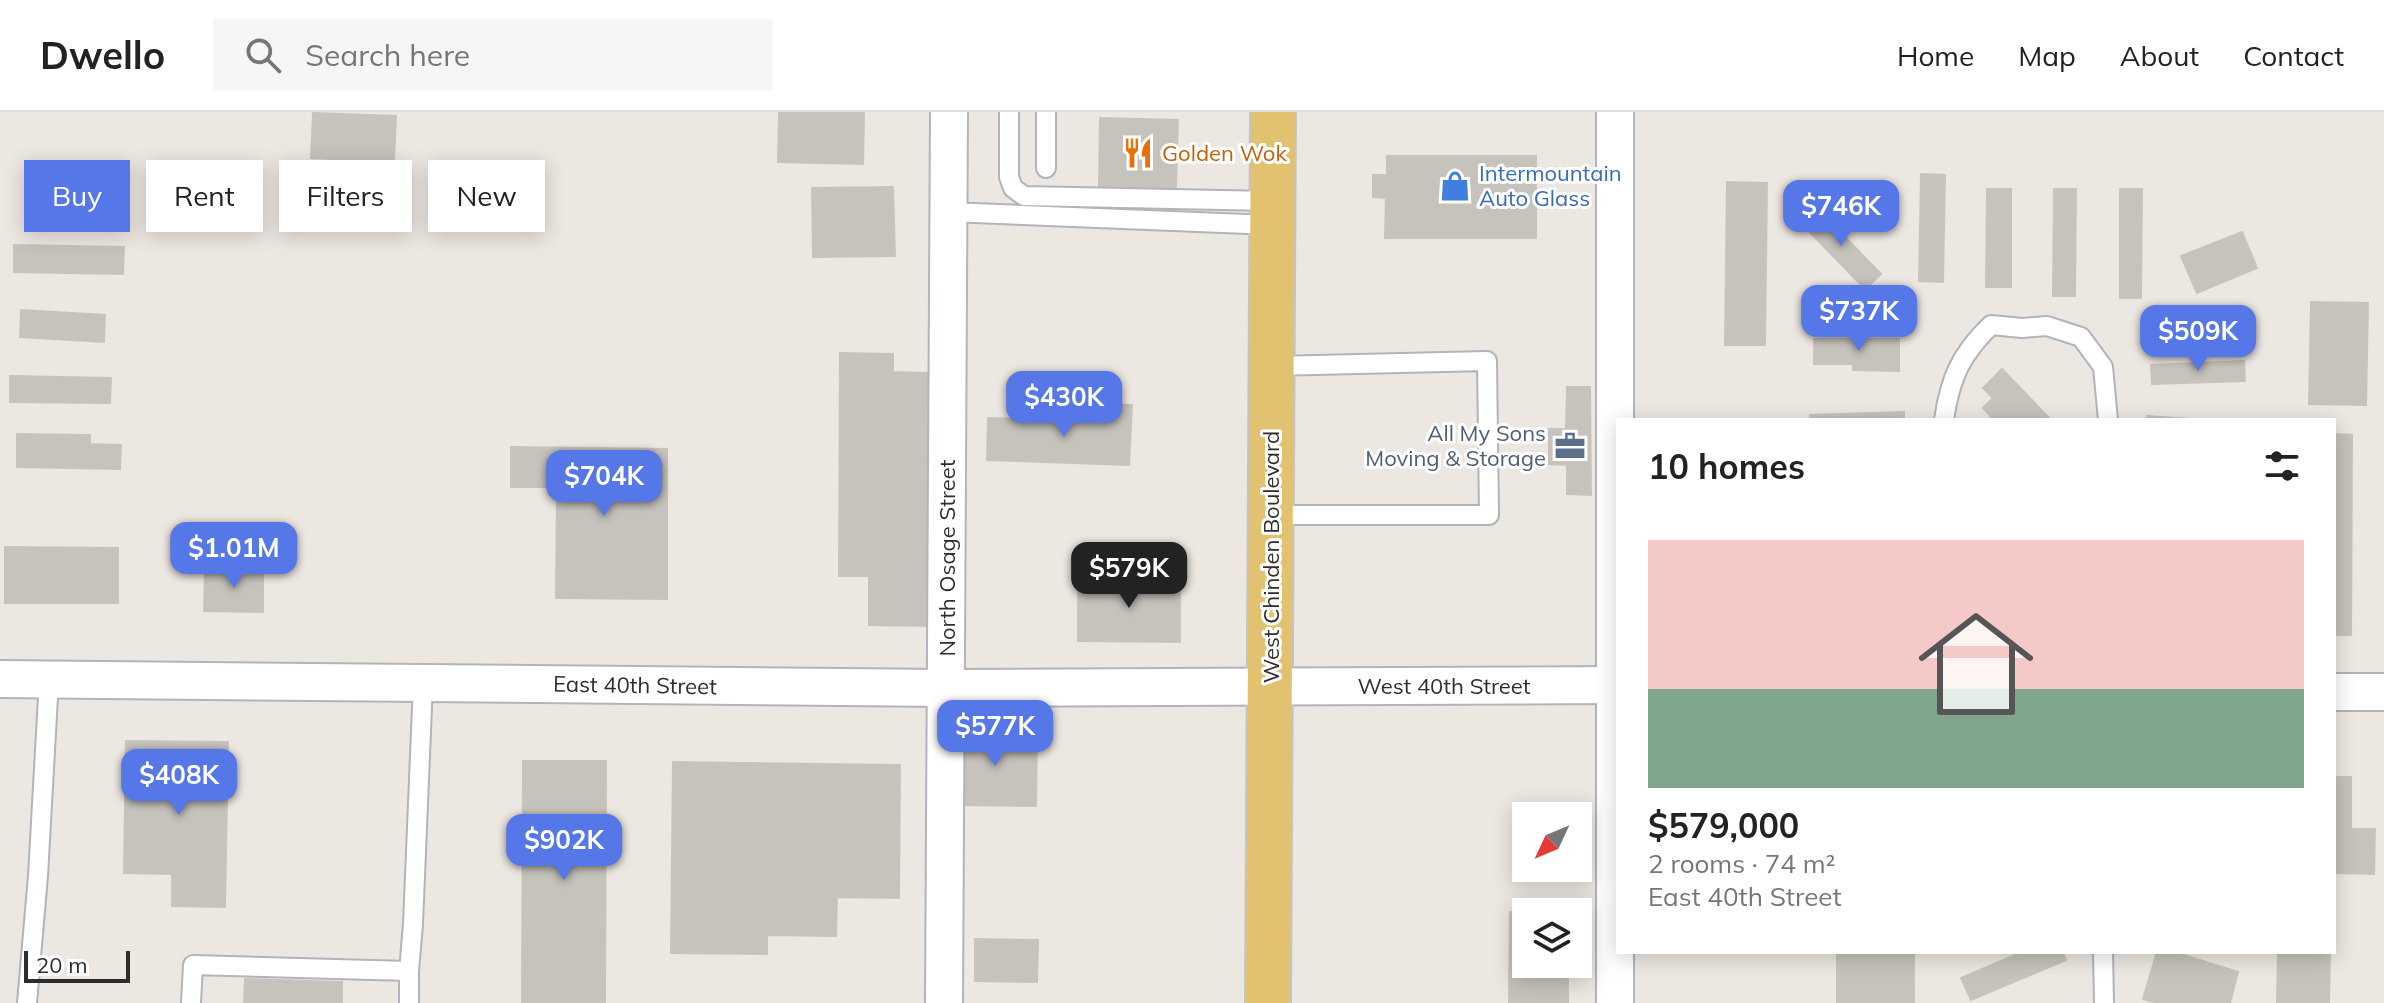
<!DOCTYPE html>
<meta charset="utf-8">
<style>
body{margin:0;font-family:Mulish,sans-serif;background:#f6f6f6;color:#222;height:100vh;display:flex;flex-direction:column;font-size:30px;white-space:nowrap}
*{box-sizing:border-box;margin:0}
p{font-size:26px;color:#767676}
.icon{flex:none;width:44px;height:44px;fill:none;stroke:currentColor;stroke-width:2;stroke-linecap:round;stroke-linejoin:round}
.map{position:relative;flex:1;overflow:hidden}
.side{position:absolute;left:1616px;top:306px;width:720px;height:536px;display:flex;flex-direction:column;background:#fff;border-radius:0px;box-shadow:0 4px 20px #0003}
.side>*{flex:none}
.top-card{position:absolute;left:24px;top:48px;width:760px;height:72px;display:flex;gap:16px}
.needle{width:52px;rotate:226deg}
.fabs{position:absolute;left:1512px;top:690px;display:grid;gap:16px}
.fabs a{display:grid;place-items:center;width:80px;height:80px;border-radius:0px;background:#fff;box-shadow:0 4px 20px #0003;font-size:40px}
.scale{position:absolute;left:24px;bottom:20px;width:106px;box-sizing:border-box;padding-left:8px;border:4px solid #2d2d2d;border-top:0;font-size:22px;line-height:28px;white-space:nowrap;color:#2d2d2d;-webkit-text-stroke:6px #fff;paint-order:stroke}
.price{position:absolute;translate:-50% -68px;padding:0 18px;border-radius:16px;background:#5577e7;color:#fff;font-size:26px;line-height:52px;filter:drop-shadow(0 2px 4px #0008)}
.price::after{content:'';position:absolute;left:50%;top:48px;width:24px;height:18px;margin-left:-12px;background:inherit;clip-path:polygon(0 0,100% 0,50% 100%)}
.price.current{background:#222;color:#fff}
ul{padding:0;list-style:none}
li{display:grid;align-content:center;gap:16px;height:424px;padding:0 32px}
li+li{border-top:2px solid #e0e0e0}
li span{display:grid;place-items:center;height:248px;border-radius:0px;color:#555}
li>.icon{margin-inline-start:auto}
span .icon{width:144px;height:144px;fill:#fffc;stroke-width:1}
li b{font-size:34px}
h2{display:flex;justify-content:space-between;align-items:center;height:96px;padding:0 32px;font-size:34px}
.pill{padding:0 28px;border-radius:0px;background:#fff;box-shadow:0 4px 20px #0003;font-size:28px;line-height:72px}
.pill.current{background:#5577e7;color:#fff}
header{display:flex;align-items:center;gap:48px;box-sizing:border-box;height:112px;padding:0 40px;background:#fff;border-bottom:2px solid #e0e0e0}
header strong{font-size:38px}
nav{display:flex;gap:44px;margin-inline-start:auto;font-size:28px}
.search{width:560px;height:72px;background:#f6f6f6;display:flex;align-items:center;gap:20px;box-sizing:border-box;padding:0 28px;border-radius:0px;color:#767676;font-size:30px}
.map>svg:first-child{display:block}
</style>
<header>
<strong>Dwello</strong>
<div class="search"><svg class="icon" aria-label="search" viewBox="0 0 24 24"><circle cx="10" cy="10" r="6"/><path d="M15 15l6 6"/></svg>Search here</div>
<nav><a>Home</a><a>Map</a><a>About</a><a>Contact</a></nav>
</header>
<div class="map">
<svg width="2384" height="891" viewBox="0 0 2384 891">
<rect width="100%" height="100%" fill="#ede7e1"/>
<g fill="#c6c2bc" stroke="#c8c3bb" stroke-width="2">
<polygon points="779,0 864,0 863,52 778,50"/>
<polygon points="313,1 396,4 394,50 311,46"/>
<polygon points="1100,6 1178,8 1176,76 1099,74"/>
<polygon points="1387,44 1536,44 1536,126 1385,126 1386,86 1373,85 1373,63 1387,63"/>
<polygon points="1921,62 1945,63 1943,170 1919,169"/>
<polygon points="1727,70 1767,71 1765,233 1725,233"/>
<rect x="33" y="74" width="86" height="24"/>
<polygon points="893,75 895,144 813,145 812,76"/>
<polygon points="1987,77 2011,77 2011,175 1986,175"/>
<polygon points="2054,77 2076,77 2075,184 2053,184"/>
<polygon points="2120,77 2142,77 2141,186 2120,186"/>
<polygon points="1816,95 1881,162 1865,177 1801,111"/>
<polygon points="2242,120 2257,156 2197,181 2181,144"/>
<polygon points="14,133 124,135 123,162 14,160"/>
<polygon points="2311,190 2368,191 2366,293 2309,292"/>
<polygon points="21,198 105,203 104,230 20,225"/>
<polygon points="1814,227 1899,227 1899,259 1853,258 1853,252 1814,252"/>
<polygon points="840,241 893,242 893,260 930,261 929,514 869,513 869,464 839,464"/>
<polygon points="2244,249 2245,269 2152,272 2151,253"/>
<polygon points="2002,257 2051,308 1994,308 1983,296 1993,286 1983,276"/>
<polygon points="10,264 111,266 110,291 10,290"/>
<polygon points="1567,275 1590,275 1591,383 1567,382 1567,353 1549,352 1549,317 1566,317"/>
<polygon points="1100,292 1132,293 1129,353 987,348 988,306 1100,309"/>
<polygon points="1904,300 1904,308 1811,308 1810,303"/>
<polygon points="2147,304 2204,308 2147,308"/>
<polygon points="17,322 90,323 90,332 121,333 120,357 17,355"/>
<polygon points="2334,322 2352,323 2351,523 2334,523"/>
<polygon points="511,335 667,337 667,487 556,486 557,375 511,375"/>
<polygon points="5,435 118,436 118,491 5,491"/>
<polygon points="205,456 263,456 263,500 204,499"/>
<polygon points="1078,467 1180,468 1180,530 1078,529"/>
<polygon points="953,619 1037,620 1036,694 953,693"/>
<polygon points="126,629 228,630 225,795 172,794 172,762 124,761"/>
<polygon points="523,649 606,649 605,891 522,891"/>
<polygon points="673,650 900,653 899,786 837,785 836,824 767,823 767,842 671,841"/>
<polygon points="2334,665 2351,665 2351,717 2375,717 2374,762 2334,761"/>
<polygon points="1510,800 1526,801 1526,852 1568,852 1568,891 1509,891"/>
<polygon points="975,827 1038,828 1037,870 975,869"/>
<rect x="1837" y="840" width="77" height="51"/>
<polygon points="2022,840 2062,840 2066,848 1971,888 1961,866"/>
<polygon points="2157,840 2174,840 2238,860 2230,891 2157,891 2143,887"/>
<polygon points="2278,840 2330,840 2329,891 2277,891"/>
<polygon points="245,867 342,870 342,891 244,891"/>
</g>
<g fill="none" stroke-linecap="round" stroke-linejoin="round">
<g stroke="#b2b4bc" stroke-width="22">
<g id="service">
<polyline points="1009,0 1009,65 1013,76 1024,84 1272,89"/>
<polyline points="1046,56 1046,0"/>
<polyline points="949,100 1273,113"/>
<path d="M1944,308c6,-42 17,-66 47,-95l31,3 25,-2 34,11 22,30 5,53"/>
<polyline points="1271,403 1489,403 1487,249 1272,254"/>
<polyline points="2103,840 2104,891"/>
<polyline points="27,891 38,764 49,567"/>
<polyline points="191,891 193,853 409,859 413,812 423,571"/>
<polyline points="409,891 409,859"/>
</g>
</g>
<g stroke="#b2b4bc" stroke-width="40">
<g id="minor">
<polyline points="0,567 946,576 1618,573"/>
<polyline points="2334,580 2384,580"/>
<polyline points="944,891 949,0"/>
<polyline points="1615,891 1615,0"/>
</g>
</g>
<g stroke="#c4c4c4" stroke-width="48">
<polyline id="primary" points="1268,891 1273,0"/>
</g>
<use href="#service" stroke="#fff" stroke-width="18"/>
<use href="#minor" stroke="#fff" stroke-width="36"/>
<use href="#primary" stroke="#e2c271" stroke-width="44"/>
</g>
<defs>
<g id="restaurant-bare" transform="scale(2.4)"><path d="M-5-6h1v4h1v-4h1v4h1v-4h1v5L-1.5 .5V6h-2V.5L-5-1ZM5-6V6H3V1.5H1.5Q1.5-4 5-6Z" fill="#e8710a" stroke="#fff" stroke-width="2.5" paint-order="stroke"/></g>
<g id="shop-bare" transform="scale(2.4)"><path d="M-5-2.5h2.3a2.7 3.5 0 0 1 5.4 0H5L5.5 6h-11ZM-1.5-2.5h3a1.5 2.3 0 0 0-3 0Z" fill="#3f7fe0" stroke="#fff" stroke-width="2.5" paint-order="stroke"/></g>
<g id="office-bare" transform="scale(2.4)"><path d="M-6-3h4V-5.5h4V-3h4V5H-6ZM-1-4.5V-3h2v-1.5ZM-6 0V1H6V0Z" fill="#5c6f8a" stroke="#fff" stroke-width="2.5" paint-order="stroke"/></g>
</defs>
<g fill-rule="evenodd">
<use href="#restaurant-bare" x="1138" y="41"/>
<use href="#shop-bare" x="1455" y="74"/>
<use href="#office-bare" x="1570" y="334"/>
</g>
<g text-anchor="middle" dominant-baseline="central" stroke-width="6" stroke-linejoin="round" paint-order="stroke">
<g font-size="22" fill="#c56008" stroke="#fff" text-anchor="start">
<text x="1162" y="41">Golden Wok</text>
</g>
<g font-size="22" fill="#366cbe" stroke="#fff" text-anchor="start">
<text x="1479" y="61">Intermountain<tspan x="1479" dy="25">Auto Glass</tspan></text>
</g>
<g font-size="22" fill="#4e5e75" stroke="#fff" text-anchor="end">
<text x="1546" y="321">All My Sons<tspan x="1546" dy="25">Moving &amp; Storage</tspan></text>
</g>
<g font-size="22" fill="#2d2d2d" stroke="#fff">
<text transform="translate(1271 445) rotate(-90)">West Chinden Boulevard</text>
<text transform="translate(947 446) rotate(-90)">North Osage Street</text>
<text transform="translate(635 573) rotate(1)">East 40th Street</text>
<text x="1444" y="574">West 40th Street</text>
</g>
</g>
</svg>
<div class="fabs">
<a><svg class="needle" viewBox="-14 -14 28 28"><path d="M0-13l5 13h-10z" fill="#e53935"/><path d="M0 13l5-13h-10z" fill="#767676"/></svg></a>
<a><svg class="icon" aria-label="layers" viewBox="0 0 24 24"><path d="M12 4l9 5-9 5-9-5zM3 14l9 5 9-5"/></svg></a>
</div>
<div class="scale">20 m</div>
<b class="price" style="left:1841px;top:136px">$746K</b>
<b class="price" style="left:1859px;top:241px">$737K</b>
<b class="price" style="left:2198px;top:261px">$509K</b>
<b class="price" style="left:1064px;top:327px">$430K</b>
<b class="price" style="left:604px;top:406px">$704K</b>
<b class="price" style="left:234px;top:478px">$1.01M</b>
<b class="price current" style="left:1129px;top:498px">$579K</b>
<b class="price" style="left:995px;top:656px">$577K</b>
<b class="price" style="left:179px;top:705px">$408K</b>
<b class="price" style="left:564px;top:770px">$902K</b>
<div class="top-card">
<a class="pill current">Buy</a>
<a class="pill">Rent</a>
<a class="pill">Filters</a>
<a class="pill">New</a>
</div>
<section class="side">
<h2>10 homes<svg class="icon" aria-label="filters" viewBox="0 0 24 24"><path d="M4 7h16M4 17h16"/><circle cx="9" cy="7" r="2"/><circle cx="15" cy="17" r="2"/></svg></h2>
<ul>
<li><span style="background:linear-gradient(#f6c9c9 60%,#7fa58c 0)"><svg class="icon" aria-label="home" viewBox="0 0 24 24"><path d="M3 11l9-7 9 7M6 9v11h12V9"/></svg></span><div><b>$579,000</b><p>2 rooms · 74 m²</p><p>East 40th Street</p></div></li>
</ul>
</section>
</div>
